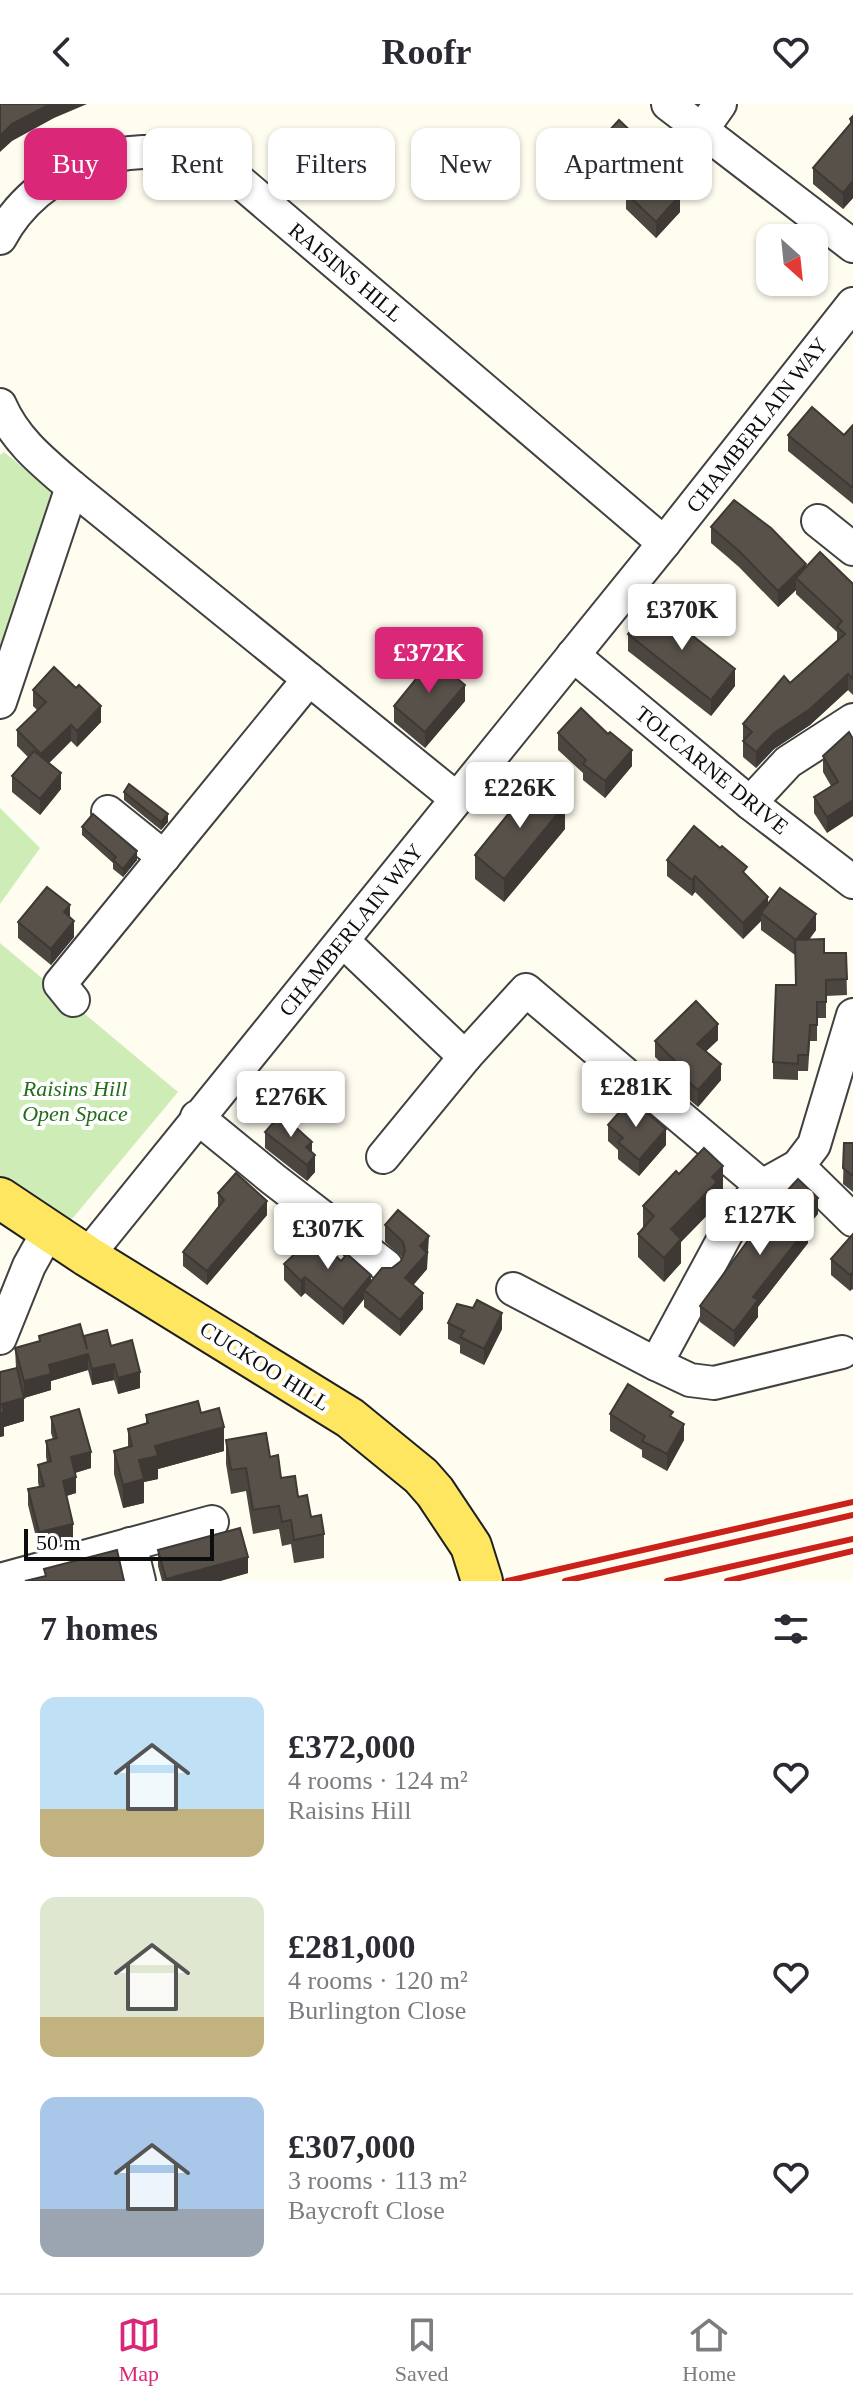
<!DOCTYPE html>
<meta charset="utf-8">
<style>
body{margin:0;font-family:Georgia,serif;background:#f7f7f7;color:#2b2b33;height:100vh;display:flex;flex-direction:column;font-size:30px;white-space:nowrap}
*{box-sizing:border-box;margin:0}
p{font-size:26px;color:#7c7c81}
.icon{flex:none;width:44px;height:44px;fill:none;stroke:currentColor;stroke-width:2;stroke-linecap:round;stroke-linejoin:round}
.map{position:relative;height:1477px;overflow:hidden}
.panel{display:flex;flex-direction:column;background:#fff;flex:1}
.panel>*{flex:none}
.banner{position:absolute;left:24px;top:24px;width:806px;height:72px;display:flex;gap:16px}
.needle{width:52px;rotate:153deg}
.controls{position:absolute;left:756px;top:120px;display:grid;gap:16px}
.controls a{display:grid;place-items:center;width:72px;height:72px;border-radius:16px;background:#fff;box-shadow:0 2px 6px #0004;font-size:40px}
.scale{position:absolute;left:24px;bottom:20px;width:190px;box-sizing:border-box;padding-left:8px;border:4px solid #0e0e0e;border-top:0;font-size:22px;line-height:28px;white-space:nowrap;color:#0e0e0e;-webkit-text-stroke:6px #fff;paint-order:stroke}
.price{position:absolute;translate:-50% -68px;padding:0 18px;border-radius:8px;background:#fff;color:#222;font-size:26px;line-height:52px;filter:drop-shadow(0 2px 4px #0008)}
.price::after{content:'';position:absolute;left:50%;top:48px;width:24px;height:18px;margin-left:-12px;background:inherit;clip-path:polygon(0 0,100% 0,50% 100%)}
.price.selected{background:#db2777;color:#fff}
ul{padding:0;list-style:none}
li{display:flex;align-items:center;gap:24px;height:200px;padding:0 40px}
li span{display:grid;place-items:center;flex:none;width:224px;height:160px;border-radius:16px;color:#555}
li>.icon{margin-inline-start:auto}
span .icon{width:96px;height:96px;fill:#fffc;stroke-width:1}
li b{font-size:34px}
h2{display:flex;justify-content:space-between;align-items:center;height:96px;padding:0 40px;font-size:34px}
.chip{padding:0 28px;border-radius:16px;background:#fff;box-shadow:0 2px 6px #0004;font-size:28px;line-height:72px}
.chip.selected{background:#db2777;color:#fff}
header{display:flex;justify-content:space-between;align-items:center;height:104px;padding:0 40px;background:#fff;font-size:36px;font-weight:700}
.dock{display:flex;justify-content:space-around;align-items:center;height:112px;border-top:2px solid #e1e1e2;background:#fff;font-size:22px;color:#7c7c81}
.dock a{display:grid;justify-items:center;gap:4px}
.dock .selected{color:#db2777}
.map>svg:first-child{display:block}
</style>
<header><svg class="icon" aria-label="back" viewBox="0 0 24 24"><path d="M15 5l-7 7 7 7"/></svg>Roofr<svg class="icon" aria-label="heart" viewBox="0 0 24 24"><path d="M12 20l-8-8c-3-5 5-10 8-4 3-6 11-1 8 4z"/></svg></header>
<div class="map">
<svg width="853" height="1477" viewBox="0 0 853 1477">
<rect width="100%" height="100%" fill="#fffdf0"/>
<g fill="#ceedb6">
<polygon points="4,348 52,387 0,546 0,351"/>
<polygon points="0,704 40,744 0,800"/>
<polygon points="0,839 178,988 67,1121 0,1072"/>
</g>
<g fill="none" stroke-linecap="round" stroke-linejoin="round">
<g stroke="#414141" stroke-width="36">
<g id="minor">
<polyline points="668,0 853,142"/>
<polyline points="701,27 720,0"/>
<path d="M0,134c38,-71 126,-101 200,-79 13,4 26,14 38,21l426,363"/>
<path d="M0,301c15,35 43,57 72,82l385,312"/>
<polyline points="818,417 853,445"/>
<polyline points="573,551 750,699 853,778"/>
<polyline points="0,598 72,383"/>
<polyline points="750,699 788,658 853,616"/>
<polyline points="108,708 164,753"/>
<polyline points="343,837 465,953 526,886 624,969"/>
<polyline points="73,896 60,880 309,575"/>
<polyline points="659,995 762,1082"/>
<polyline points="197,1013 273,1075 386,1162"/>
<polyline points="383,1053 465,953"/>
<polyline points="798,1062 853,1116"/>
<polyline points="87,1152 664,439 853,200"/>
<polyline points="513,1185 656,1260"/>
<polyline points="0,1234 29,1162 49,1126"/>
<polyline points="842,1248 714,1279 690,1276 656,1260 737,1110 762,1082 798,1062 814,1041 853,911"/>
<polyline points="130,1440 139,1477"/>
<polyline points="0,1476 212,1418"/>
</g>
</g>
<g stroke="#1f1f1f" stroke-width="44">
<polyline id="major" points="0,1094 87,1152 350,1314 421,1372 435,1388 471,1442 482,1477"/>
</g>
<use href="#minor" stroke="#fff" stroke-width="32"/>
<use href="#major" stroke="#ffe660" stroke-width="40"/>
<g stroke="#ca221b" stroke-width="6">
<polyline points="507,1477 853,1398"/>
<polyline points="565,1477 853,1411"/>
<polyline points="667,1477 853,1435"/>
<polyline points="727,1477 853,1447"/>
</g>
</g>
<g fill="#4c4640">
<polygon points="853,12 853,94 843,105 813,80 813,64 850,21 850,15"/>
<polygon points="597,40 660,73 680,108 656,134 626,105 626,89 628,86 597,57"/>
<polygon points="853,321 853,400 788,347 788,331 844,331"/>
<polygon points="711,423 806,463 853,480 853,591 848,586 810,621 774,645 756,664 743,653 743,620 837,537 837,528 796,490 796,486 778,503 739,463 711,439"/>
<polygon points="628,530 735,582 711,612 628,547"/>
<polygon points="33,586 101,618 77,643 71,637 49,659 61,685 40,711 12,688 12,672 28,653 17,642 17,626 37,606 33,602"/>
<polygon points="465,597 425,644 394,618 394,602"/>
<polygon points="849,628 827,729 814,709 814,693 831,682 823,668 823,652"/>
<polygon points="558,629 632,662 605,694 583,676 583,669 558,646"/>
<polygon points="124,688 168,718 161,726 124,696"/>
<polygon points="82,723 137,756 123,773 113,765 113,759 82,731"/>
<polygon points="565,725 504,798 475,775 475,751"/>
<polygon points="667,756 747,772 768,799 816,826 809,836 824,849 846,849 847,891 826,892 826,914 817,914 817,937 810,937 808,967 798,967 798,976 773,975 773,958 796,881 795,851 761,826 761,817 743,835 695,788 692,792 667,772"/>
<polygon points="70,813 74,833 51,861 18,834 18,818"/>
<polygon points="718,936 706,947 721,976 698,1003 679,987 679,977 655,953 655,937"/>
<polygon points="608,1021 666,1041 639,1072 618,1055 618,1046 608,1037"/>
<polygon points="265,1028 312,1048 315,1068 307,1077 265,1044"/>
<polygon points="844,1039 853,1039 853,1088 843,1080"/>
<polygon points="679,1070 723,1086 717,1092 717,1101 681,1138 681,1159 664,1178 638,1153 638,1130 643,1124 643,1102"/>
<polygon points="218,1089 267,1111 207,1181 183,1162 183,1148 218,1104"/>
<polygon points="818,1110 807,1122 808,1139 758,1203 758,1213 734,1243 700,1218 700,1202"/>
<polygon points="385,1121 429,1148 427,1150 427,1165 413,1181 423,1205 400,1232 364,1203 364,1195 343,1221 305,1189 301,1193 284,1176 284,1160 341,1157 371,1178 401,1157 403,1154 385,1138"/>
<polygon points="853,1130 853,1186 852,1185 850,1187 831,1171 831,1155"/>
<polygon points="473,1204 502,1225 484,1261 460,1249 460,1241 448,1235 448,1219"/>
<polygon points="39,1232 84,1234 111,1242 140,1284 118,1290 114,1276 92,1281 88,1266 51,1277 51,1286 24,1294 23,1290 24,1317 4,1323 4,1332 0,1333 0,1268 16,1264 15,1244 39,1238"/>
<polygon points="201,1309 224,1347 158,1365 158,1375 144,1378 144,1399 123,1404 114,1370 114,1347 128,1343 128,1325 146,1320 146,1311"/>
<polygon points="610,1310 673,1314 684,1336 667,1367 642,1353 642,1346 610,1327"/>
<polygon points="51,1313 91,1364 75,1369 76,1389 66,1392 73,1436 39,1445 28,1401 28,1385 39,1383 38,1378 38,1361 47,1358 46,1353 46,1337 53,1335 51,1329"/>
<polygon points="226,1336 270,1353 281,1374 298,1393 311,1413 324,1430 324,1454 294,1459 291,1440 282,1442 279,1425 253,1430 246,1387 231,1390 226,1360"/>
<polygon points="158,1446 248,1469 220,1477 162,1477 158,1462"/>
</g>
<g fill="#3e3934">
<polygon points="50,0 87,0 54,14 12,37 0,48 0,32 12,20"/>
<polygon points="661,56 661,72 652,65"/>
<polygon points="853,77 853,94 843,105 843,89"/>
<polygon points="680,91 680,108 656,134 656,118"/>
<polygon points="806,460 806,476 796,474 796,486 778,503 778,487"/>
<polygon points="735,565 735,582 711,612 711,596"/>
<polygon points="848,570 848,586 810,621 774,645 756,664 756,648 774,629"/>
<polygon points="465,581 465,597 425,644 425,628"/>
<polygon points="101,602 101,618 77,643 77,627"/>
<polygon points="71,621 71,637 41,667 41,650"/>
<polygon points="632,646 632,662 605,694 605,677"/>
<polygon points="61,669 61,685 40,711 40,695"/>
<polygon points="853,696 853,712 827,729 827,713"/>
<polygon points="565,701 565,725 504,798 504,775"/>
<polygon points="168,710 168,718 161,726 161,718"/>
<polygon points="137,747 137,756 123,773 123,765"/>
<polygon points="695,772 695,788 692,792 692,776"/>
<polygon points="768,793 768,810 761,809 761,817 743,835 743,819"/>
<polygon points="70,801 70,817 64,808"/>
<polygon points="816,810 816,826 796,852 796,836"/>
<polygon points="74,817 74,833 51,861 51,845"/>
<polygon points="718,920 718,936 697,956 697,940"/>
<polygon points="721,960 721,976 698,1003 698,986"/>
<polygon points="666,1025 666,1041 639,1072 639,1056"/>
<polygon points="312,1038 312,1054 306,1043"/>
<polygon points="315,1051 315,1068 307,1077 307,1061"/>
<polygon points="723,1062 723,1086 717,1092 717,1101 681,1138 681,1159 664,1178 664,1154 671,1125 712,1073"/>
<polygon points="818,1094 818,1110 799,1131 799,1114"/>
<polygon points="267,1097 267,1111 207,1181 207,1167"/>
<polygon points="808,1123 808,1139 758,1203 758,1213 734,1243 734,1227 753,1193"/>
<polygon points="429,1132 427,1165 405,1191 405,1174 420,1142"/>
<polygon points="852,1169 852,1185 850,1187 850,1171"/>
<polygon points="371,1171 371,1187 364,1186 364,1195 343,1221 343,1205"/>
<polygon points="305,1173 305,1189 301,1193 301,1177"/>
<polygon points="423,1189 423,1205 400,1232 400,1216"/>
<polygon points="502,1209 502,1225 484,1261 484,1245"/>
<polygon points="88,1250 88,1266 51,1277 51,1286 24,1294 24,1277 49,1261"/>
<polygon points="114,1260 114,1276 92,1281 92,1265"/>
<polygon points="140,1268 140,1284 118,1290 118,1274"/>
<polygon points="24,1294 24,1317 4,1323 4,1332 0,1333 0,1309 2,1300"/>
<polygon points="684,1320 684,1336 667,1367 667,1350"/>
<polygon points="224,1323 224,1347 158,1365 158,1375 144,1378 144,1399 123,1404 123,1381 139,1356 155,1342"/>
<polygon points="91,1348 91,1364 71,1370 71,1353"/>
<polygon points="76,1373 76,1389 63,1393 63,1377"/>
<polygon points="73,1420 73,1436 39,1445 39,1428"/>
<polygon points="248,1453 248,1469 220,1477 166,1477 166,1475"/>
</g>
<g fill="#58514a" stroke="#3e3934" stroke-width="2">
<polygon points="0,0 50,0 12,20 0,32"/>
<polygon points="853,12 853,77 843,89 813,64 852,18 850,15"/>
<polygon points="619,16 661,56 652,65 680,91 656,118 626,89 636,77 597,40"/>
<polygon points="812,303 844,331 853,321 853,384 788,331"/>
<polygon points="734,396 771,424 806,460 778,487 739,447 711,423"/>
<polygon points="820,448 853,480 853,575 848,570 810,605 774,629 756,648 743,637 752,628 743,620 784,572 790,579 845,530 837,523 842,517 796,474"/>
<polygon points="652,500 735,565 711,596 628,530"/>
<polygon points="433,554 465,581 425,628 394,602"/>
<polygon points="54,563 76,584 79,581 101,602 77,627 71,621 41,650 17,626 46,598 33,586"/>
<polygon points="581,604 608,630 610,628 632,646 605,677 583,660 586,656 558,629"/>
<polygon points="849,628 853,635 853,696 827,713 814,693 838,678 823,652"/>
<polygon points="34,647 61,669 40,695 12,672"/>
<polygon points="535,677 565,701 504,775 475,751"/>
<polygon points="129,680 168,710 161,718 124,688"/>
<polygon points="93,710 137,747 123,765 113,756 116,753 82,723"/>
<polygon points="694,722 720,744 722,742 747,763 743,768 768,793 743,819 695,772 692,776 667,756"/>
<polygon points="47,783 70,801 64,808 74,817 51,845 18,818"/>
<polygon points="780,784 816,810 796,836 761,809"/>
<polygon points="824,835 824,849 846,849 847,875 826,876 826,898 817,898 817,921 810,921 808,951 798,951 798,960 773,958 776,881 796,881 795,836"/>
<polygon points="696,897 718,920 697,940 721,960 698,986 679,970 683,965 655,937"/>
<polygon points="631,995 666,1025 639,1056 618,1038 623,1034 608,1021"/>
<polygon points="281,1010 312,1038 306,1043 315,1051 307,1061 265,1028"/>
<polygon points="844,1039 853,1039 853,1072 843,1064"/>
<polygon points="704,1044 723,1062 712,1073 717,1078 671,1125 681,1135 664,1154 638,1130 654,1112 643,1102 676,1067 679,1070"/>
<polygon points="236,1069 267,1097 207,1167 183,1148 224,1096 218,1089"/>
<polygon points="798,1075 818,1094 799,1114 808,1123 753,1193 758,1196 734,1227 700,1202 774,1101"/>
<polygon points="398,1106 429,1132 420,1142 427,1149 405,1174 423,1189 400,1216 364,1186 382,1164 392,1164 401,1157 405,1147 403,1138 385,1121"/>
<polygon points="853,1130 853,1170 852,1169 850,1171 831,1155"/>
<polygon points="315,1131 341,1157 347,1150 371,1171 343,1205 305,1173 301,1177 284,1160"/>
<polygon points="477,1196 502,1209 484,1245 460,1233 464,1227 448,1219 457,1200 473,1204"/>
<polygon points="80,1220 87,1245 84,1232 107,1226 111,1242 132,1236 140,1268 118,1274 114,1260 92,1265 88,1250 49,1261 51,1270 24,1277 15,1244 40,1237 39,1232"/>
<polygon points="17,1264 24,1294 2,1300 4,1308 0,1309 0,1268"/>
<polygon points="628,1280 673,1308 670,1312 684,1320 667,1350 642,1337 645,1332 610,1310"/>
<polygon points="198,1297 201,1309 219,1304 224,1323 155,1342 158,1352 139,1356 144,1375 123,1381 114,1347 132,1342 128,1325 148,1319 146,1311"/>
<polygon points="79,1305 91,1348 71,1353 76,1373 63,1377 73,1420 39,1428 28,1385 44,1382 38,1361 51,1357 46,1337 57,1334 51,1313"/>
<polygon points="266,1329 270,1353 278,1351 281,1374 295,1372 298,1393 307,1391 311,1413 321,1411 324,1430 294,1436 291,1416 282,1418 279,1402 253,1406 246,1364 231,1366 226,1336"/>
<polygon points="240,1424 248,1453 166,1475 158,1446"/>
<polygon points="117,1446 124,1477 25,1477 46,1472 44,1465"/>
</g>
<g text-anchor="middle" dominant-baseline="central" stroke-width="8" stroke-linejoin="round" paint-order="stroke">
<g font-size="22" fill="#0e0e0e" stroke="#fff">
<text transform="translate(346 168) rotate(40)">RAISINS HILL</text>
<text transform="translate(757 321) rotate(-52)">CHAMBERLAIN WAY</text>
<text transform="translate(712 666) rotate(39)">TOLCARNE DRIVE</text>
<text transform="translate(351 826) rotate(-51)">CHAMBERLAIN WAY</text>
<text transform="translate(265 1262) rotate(32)">CUCKOO HILL</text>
</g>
<g font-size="22" font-style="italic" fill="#236c19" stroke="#fff">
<text x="75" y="984">Raisins Hill<tspan x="75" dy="25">Open Space</tspan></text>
</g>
</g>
</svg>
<div class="controls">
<a><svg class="needle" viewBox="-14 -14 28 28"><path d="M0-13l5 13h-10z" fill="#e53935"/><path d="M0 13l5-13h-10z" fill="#7c7c81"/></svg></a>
</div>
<div class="scale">50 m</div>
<b class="price" style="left:682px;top:548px">£370K</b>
<b class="price selected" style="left:429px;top:591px">£372K</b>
<b class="price" style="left:520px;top:726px">£226K</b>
<b class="price" style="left:636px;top:1025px">£281K</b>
<b class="price" style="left:291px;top:1035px">£276K</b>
<b class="price" style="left:760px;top:1153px">£127K</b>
<b class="price" style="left:328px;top:1167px">£307K</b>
<div class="banner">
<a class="chip selected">Buy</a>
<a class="chip">Rent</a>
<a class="chip">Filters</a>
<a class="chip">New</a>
<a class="chip">Apartment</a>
</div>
</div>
<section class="panel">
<h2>7 homes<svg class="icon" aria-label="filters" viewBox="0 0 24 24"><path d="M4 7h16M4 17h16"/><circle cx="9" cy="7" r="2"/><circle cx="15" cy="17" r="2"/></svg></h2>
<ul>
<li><span style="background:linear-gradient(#bfe0f5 70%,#c2b280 0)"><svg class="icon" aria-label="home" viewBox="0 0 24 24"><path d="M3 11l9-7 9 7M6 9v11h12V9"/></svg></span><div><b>£372,000</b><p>4 rooms · 124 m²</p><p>Raisins Hill</p></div><svg class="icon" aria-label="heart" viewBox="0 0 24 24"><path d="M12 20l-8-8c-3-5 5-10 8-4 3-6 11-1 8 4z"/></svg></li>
<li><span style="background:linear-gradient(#dfe7d0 75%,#c2b280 0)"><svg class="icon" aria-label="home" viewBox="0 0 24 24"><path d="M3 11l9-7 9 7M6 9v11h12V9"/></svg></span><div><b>£281,000</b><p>4 rooms · 120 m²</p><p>Burlington Close</p></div><svg class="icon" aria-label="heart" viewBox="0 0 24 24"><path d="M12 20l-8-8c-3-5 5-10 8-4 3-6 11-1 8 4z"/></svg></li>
<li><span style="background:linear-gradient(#a9c7e8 70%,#9aa5b1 0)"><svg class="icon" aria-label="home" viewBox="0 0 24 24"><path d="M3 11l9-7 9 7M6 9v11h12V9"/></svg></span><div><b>£307,000</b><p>3 rooms · 113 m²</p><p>Baycroft Close</p></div><svg class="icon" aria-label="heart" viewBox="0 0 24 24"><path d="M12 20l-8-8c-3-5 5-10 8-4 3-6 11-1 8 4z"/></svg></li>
</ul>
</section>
<nav class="dock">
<a class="selected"><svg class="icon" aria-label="map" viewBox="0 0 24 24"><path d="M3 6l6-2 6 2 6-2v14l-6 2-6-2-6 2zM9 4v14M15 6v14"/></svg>Map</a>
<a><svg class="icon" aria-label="saved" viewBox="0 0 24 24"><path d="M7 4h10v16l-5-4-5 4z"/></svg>Saved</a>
<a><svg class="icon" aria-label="home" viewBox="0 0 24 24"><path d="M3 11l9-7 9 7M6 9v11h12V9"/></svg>Home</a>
</nav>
